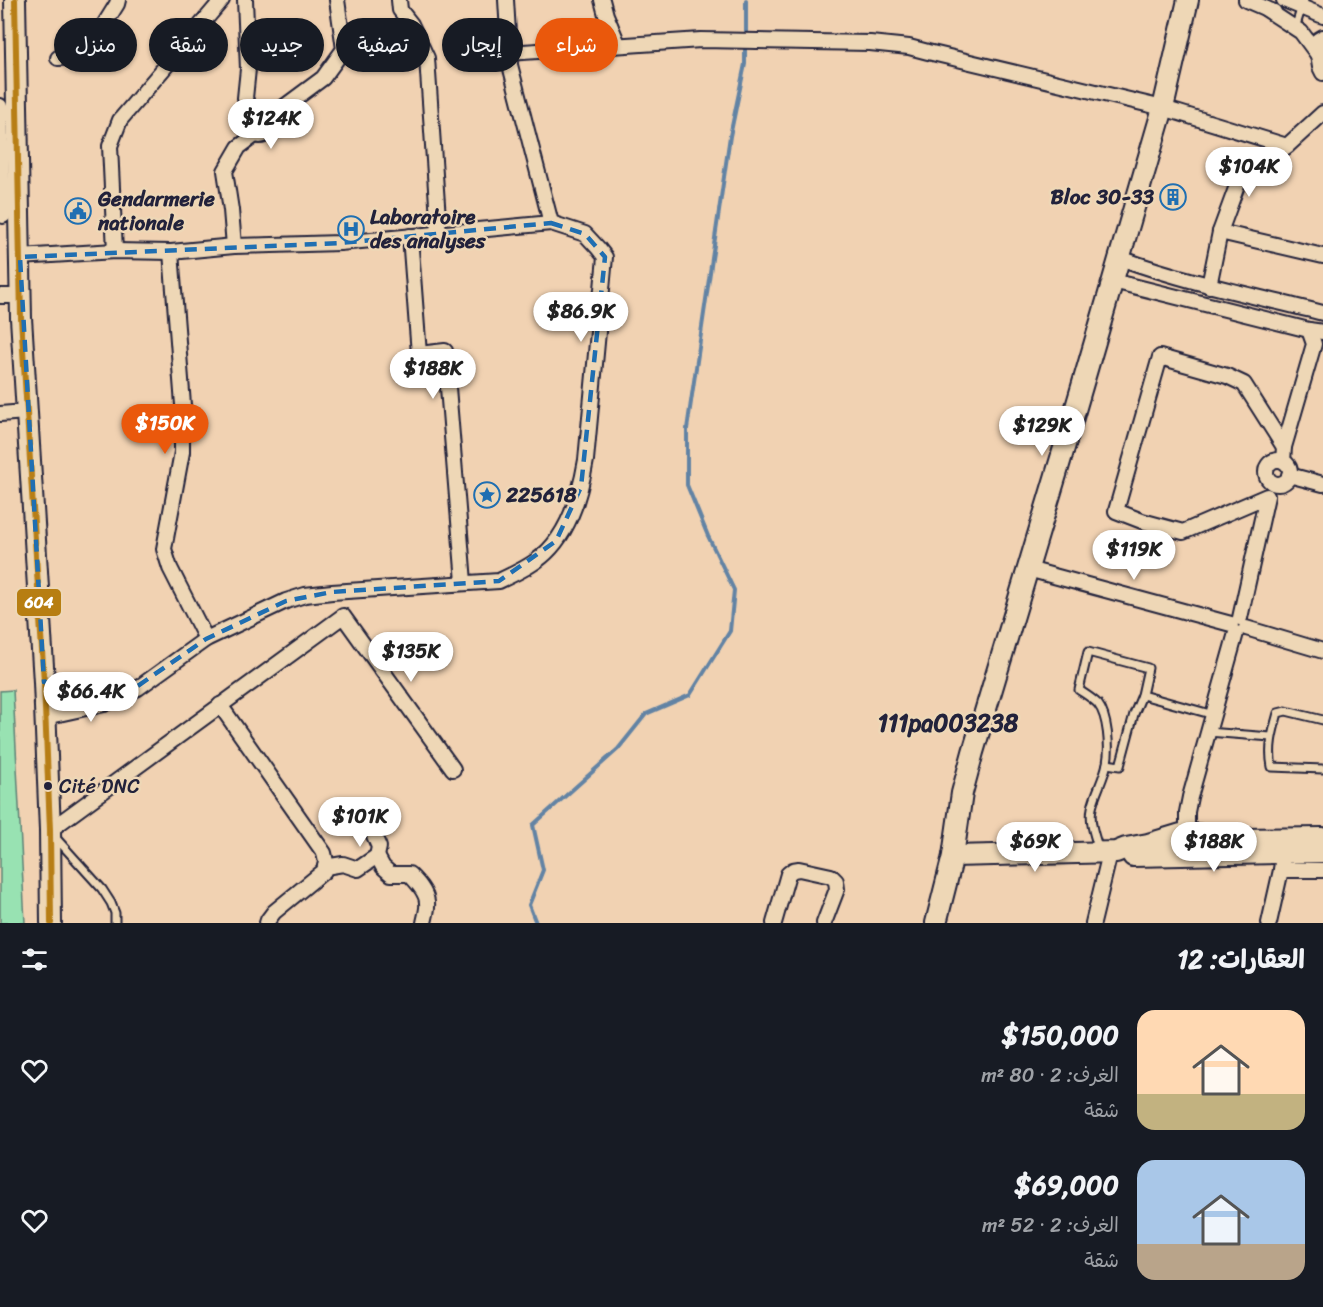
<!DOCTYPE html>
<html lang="ar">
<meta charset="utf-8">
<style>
body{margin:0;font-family:Sriracha,"Playpen Sans Arabic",sans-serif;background:#242831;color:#f1f3f6;direction:rtl;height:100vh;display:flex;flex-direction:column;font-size:22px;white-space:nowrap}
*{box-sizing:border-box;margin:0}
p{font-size:20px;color:#9ea1a6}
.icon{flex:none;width:33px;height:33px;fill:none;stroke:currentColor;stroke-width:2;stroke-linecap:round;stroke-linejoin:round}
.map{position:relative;height:923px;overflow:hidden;direction:ltr}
.sheet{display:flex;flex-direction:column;background:#171b24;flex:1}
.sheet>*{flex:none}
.banner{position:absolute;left:18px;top:18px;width:600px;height:54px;direction:rtl;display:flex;gap:12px}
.price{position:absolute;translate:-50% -51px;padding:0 14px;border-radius:21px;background:#fff;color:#222;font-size:20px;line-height:39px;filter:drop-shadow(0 2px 3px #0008)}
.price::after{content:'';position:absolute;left:50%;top:36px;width:18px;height:14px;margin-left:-9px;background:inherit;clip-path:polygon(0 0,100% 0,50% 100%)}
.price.current{background:#ea580c;color:#fff}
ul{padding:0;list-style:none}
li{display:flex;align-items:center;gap:18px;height:150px;padding:0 18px}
li span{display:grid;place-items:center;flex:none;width:168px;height:120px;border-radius:18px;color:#555}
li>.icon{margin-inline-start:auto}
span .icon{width:72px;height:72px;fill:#fffc;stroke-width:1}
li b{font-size:26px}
h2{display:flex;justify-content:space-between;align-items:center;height:72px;padding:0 18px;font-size:26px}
.tag{padding:0 21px;border-radius:27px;background:#171b24;box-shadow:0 2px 4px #0004;font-size:21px;line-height:54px}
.tag.current{background:#ea580c;color:#fff}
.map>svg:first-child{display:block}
</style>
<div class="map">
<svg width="1323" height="923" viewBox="0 0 1323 923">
<rect width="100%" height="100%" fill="#f1d2b2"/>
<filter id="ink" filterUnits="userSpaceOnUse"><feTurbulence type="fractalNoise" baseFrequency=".0167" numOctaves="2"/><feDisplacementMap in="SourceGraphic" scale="12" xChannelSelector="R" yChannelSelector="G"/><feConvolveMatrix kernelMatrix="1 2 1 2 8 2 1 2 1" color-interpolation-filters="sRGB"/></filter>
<g filter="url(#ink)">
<polygon fill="#98e2b2" stroke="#5d8276" stroke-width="1.5" points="13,690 25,923 0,923 0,691"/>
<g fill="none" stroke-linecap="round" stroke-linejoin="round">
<g stroke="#6283a4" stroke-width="4">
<polyline points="746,38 746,0"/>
<polyline points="536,923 529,905 543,870 533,825 618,749 646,714 690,695 730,631 734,590 708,536 687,485 687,429 730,136 745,64 745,45"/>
</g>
<g stroke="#22223b" stroke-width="11">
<g id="lane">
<polyline points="1297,22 1304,0"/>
<path d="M1323,720l-37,-9 -8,2c-5,18 -10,34 -6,54l51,2"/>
<polyline points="1208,732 1271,737"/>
<polyline points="1107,764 1120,766 1134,714 1142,695"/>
<polyline points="55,837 102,889 111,903 115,913 115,923"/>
<path d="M1099,850c-4,-13 -10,-28 -7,-42 3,-15 12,-29 15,-45 3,-16 1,-46 -9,-59 -6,-6 -13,-10 -19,-14l9,-38 60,16 -6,27 72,20"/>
</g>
</g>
<g stroke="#22223b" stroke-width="18">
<g id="street">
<polyline points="245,0 248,69 245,98 255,121"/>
<polyline points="399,0 400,10 411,24 427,58 439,233"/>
<polyline points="506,0 510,65 551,223"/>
<polyline points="602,0 606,15 618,44"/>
<polyline points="1246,0 1274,12"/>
<polyline points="1284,0 1323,16"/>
<polyline points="1266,9 1301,32 1318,55 1318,40 1323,37"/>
<polyline points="508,53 701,40 870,43 909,47 928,52 1163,108 1287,146"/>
<polyline points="1318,55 1320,67 1323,73"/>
<polyline points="58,58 84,57 117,4 118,0"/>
<polyline points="0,106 3,216"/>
<polyline points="1323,113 1287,146 1238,183 1220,232 1323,256"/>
<circle cx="260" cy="128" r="8"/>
<polyline points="265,121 323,78 344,49 337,0"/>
<polyline points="410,236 419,354 445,351 464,582"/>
<polyline points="234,246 231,210 225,171 239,147 255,135"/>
<polyline points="115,251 110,146 120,120 222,0"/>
<polyline points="171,252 183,405 182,431 182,452 164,549 170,568 206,639"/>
<path d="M20,257l95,-6 56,1 63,-6 106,-3 211,-20 34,11 13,14 7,9 -19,203c-6,36 -18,79 -50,101 -11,8 -24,14 -37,20l-167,11 -27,3 -19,6 -80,38 -68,49 -34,16 -59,13"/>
<path d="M1120,258c66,24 135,38 203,55"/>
<polyline points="1113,281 1309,330 1323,332"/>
<polyline points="1209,286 1220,232"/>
<polyline points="0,296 21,296"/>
<polyline points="0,414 26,412"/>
<circle cx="1278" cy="472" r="12"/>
<polyline points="1283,461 1284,447 1314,344 1309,330"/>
<polyline points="1289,475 1323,484"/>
<polyline points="1028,569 1231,624"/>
<polyline points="1240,618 1267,496 1183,532 1142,521 1116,511 1160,357 1227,376 1244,384 1284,447"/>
<polyline points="1246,628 1323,651"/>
<polyline points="44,682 83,687 104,687 126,694"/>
<polyline points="220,705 324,853 326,862 324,871 274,912 268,920 267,923"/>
<polyline points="50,830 343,616 453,769"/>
<polyline points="1187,834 1187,812 1190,797 1236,633"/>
<path d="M377,856l6,11 8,7h18c7,7 18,18 18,29 1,6 -2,14 -3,20"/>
<polyline points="325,867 343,864 358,869 377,856 379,847 372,831 378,819"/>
<polyline points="1281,870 1323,870"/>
<polyline points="774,923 788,874 793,870 799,869 831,876 836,881 837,889 824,923"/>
<polyline points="1093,923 1110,853"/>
<polyline points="1269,923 1281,870 1284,846"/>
</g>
</g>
<g stroke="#22223b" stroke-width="24">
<g id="secondary">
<polyline points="15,0 21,318 44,682 50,830 51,923"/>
<polyline points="953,856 1116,852 1126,848 1148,844 1181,834 1192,834 1240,839 1323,838"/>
<polyline points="1133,856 1323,852"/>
<polyline points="936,923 953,856 962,793 973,752 1067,438 1163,108 1188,0"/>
</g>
</g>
<use href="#lane" stroke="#eed7b6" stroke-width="7"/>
<use href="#street" stroke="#eed7b6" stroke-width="14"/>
<use href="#secondary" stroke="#eed7b6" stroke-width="20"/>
<g stroke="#eed7b6" stroke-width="10">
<polyline id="bus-1" points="15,0 21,318 44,682 50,830 51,923"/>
</g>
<use href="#bus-1" stroke="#b77e12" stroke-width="6"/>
</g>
</g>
<path fill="none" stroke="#1f6fb2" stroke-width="4.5" stroke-dasharray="12 8" stroke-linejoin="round" d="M551,223l34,11 20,23 -24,230 -25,54 -57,40 -167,11 -46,9 -80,38 -80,55 -82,-12 -24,-425 320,-14z"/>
<defs>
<g id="building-ring" transform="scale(1.35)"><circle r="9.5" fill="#eed7b6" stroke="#1f6fb2" stroke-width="1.5"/><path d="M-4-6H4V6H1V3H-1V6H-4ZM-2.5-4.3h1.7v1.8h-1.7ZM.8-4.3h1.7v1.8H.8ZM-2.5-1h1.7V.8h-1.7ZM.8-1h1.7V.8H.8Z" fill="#1f6fb2"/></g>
<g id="civic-ring" transform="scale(1.35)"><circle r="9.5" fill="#eed7b6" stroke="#1f6fb2" stroke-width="1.5"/><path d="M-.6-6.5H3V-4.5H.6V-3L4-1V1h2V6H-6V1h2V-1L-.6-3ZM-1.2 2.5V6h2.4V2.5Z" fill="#1f6fb2"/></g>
<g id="hospital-ring" transform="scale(1.35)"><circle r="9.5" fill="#eed7b6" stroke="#1f6fb2" stroke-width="1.5"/><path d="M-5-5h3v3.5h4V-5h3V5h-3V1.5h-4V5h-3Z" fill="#1f6fb2"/></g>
<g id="sight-ring" transform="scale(1.35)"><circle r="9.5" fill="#eed7b6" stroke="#1f6fb2" stroke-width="1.5"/><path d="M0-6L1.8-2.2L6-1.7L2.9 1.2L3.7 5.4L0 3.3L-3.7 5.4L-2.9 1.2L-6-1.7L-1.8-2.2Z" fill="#1f6fb2"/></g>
</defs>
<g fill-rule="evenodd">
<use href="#building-ring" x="1173" y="197"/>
<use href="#civic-ring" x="78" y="211"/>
<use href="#hospital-ring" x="351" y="229"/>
<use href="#sight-ring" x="487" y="495"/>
</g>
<circle fill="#22223b" stroke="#eed7b6" stroke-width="2" cx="48" cy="786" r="5"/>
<g text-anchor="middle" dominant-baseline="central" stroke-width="5" stroke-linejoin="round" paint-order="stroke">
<g font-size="20" fill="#22223b" stroke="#eed7b6" text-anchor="start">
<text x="59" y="786">Cité DNC</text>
</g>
<g font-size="21" font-weight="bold" fill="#22223b" stroke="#eed7b6" text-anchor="start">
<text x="1154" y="197" text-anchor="end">Bloc 30-33</text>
<text x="98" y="199">Gendarmerie<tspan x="98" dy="24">nationale</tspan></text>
<text x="370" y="217">Laboratoire<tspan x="370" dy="24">des analyses</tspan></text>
<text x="506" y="495">225618</text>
</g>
<g font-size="24" font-weight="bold" fill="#22223b" stroke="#eed7b6">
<text x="948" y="723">111pa003238</text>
</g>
</g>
<rect stroke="#eed7b6" stroke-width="2" x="16" y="588" width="46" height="29" rx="6" fill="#b77e12"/>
<g font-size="16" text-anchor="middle" font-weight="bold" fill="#fff">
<text x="39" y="608">604</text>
</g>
</svg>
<b class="price" style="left:271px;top:150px">$124K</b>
<b class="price" style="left:1249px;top:198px">$104K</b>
<b class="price" style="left:581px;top:343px">$86.9K</b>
<b class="price" style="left:433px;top:400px">$188K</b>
<b class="price current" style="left:165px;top:455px">$150K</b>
<b class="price" style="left:1042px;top:457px">$129K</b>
<b class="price" style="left:1134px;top:581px">$119K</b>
<b class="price" style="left:411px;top:683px">$135K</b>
<b class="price" style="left:91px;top:723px">$66.4K</b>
<b class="price" style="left:360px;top:848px">$101K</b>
<b class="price" style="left:1035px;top:873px">$69K</b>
<b class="price" style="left:1214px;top:873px">$188K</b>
<div class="banner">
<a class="tag current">شراء</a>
<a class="tag">إيجار</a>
<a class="tag">تصفية</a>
<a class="tag">جديد</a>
<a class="tag">شقة</a>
<a class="tag">منزل</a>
</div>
</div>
<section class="sheet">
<h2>العقارات: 12<svg class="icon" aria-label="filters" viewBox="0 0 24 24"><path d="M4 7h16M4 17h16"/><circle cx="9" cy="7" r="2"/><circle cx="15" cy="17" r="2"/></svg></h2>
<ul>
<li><span style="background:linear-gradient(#ffd9b3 70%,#c2b280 0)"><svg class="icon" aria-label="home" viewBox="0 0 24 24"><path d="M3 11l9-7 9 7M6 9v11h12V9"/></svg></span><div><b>$150,000</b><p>الغرف: 2 · 80 m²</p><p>شقة</p></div><svg class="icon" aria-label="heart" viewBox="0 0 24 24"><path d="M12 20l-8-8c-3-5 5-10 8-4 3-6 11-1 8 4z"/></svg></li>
<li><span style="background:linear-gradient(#a9c7e8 70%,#b9a48a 0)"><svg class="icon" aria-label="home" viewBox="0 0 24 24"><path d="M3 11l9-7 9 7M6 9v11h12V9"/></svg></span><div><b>$69,000</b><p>الغرف: 2 · 52 m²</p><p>شقة</p></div><svg class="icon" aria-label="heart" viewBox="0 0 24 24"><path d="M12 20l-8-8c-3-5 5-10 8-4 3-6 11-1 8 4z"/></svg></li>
</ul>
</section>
